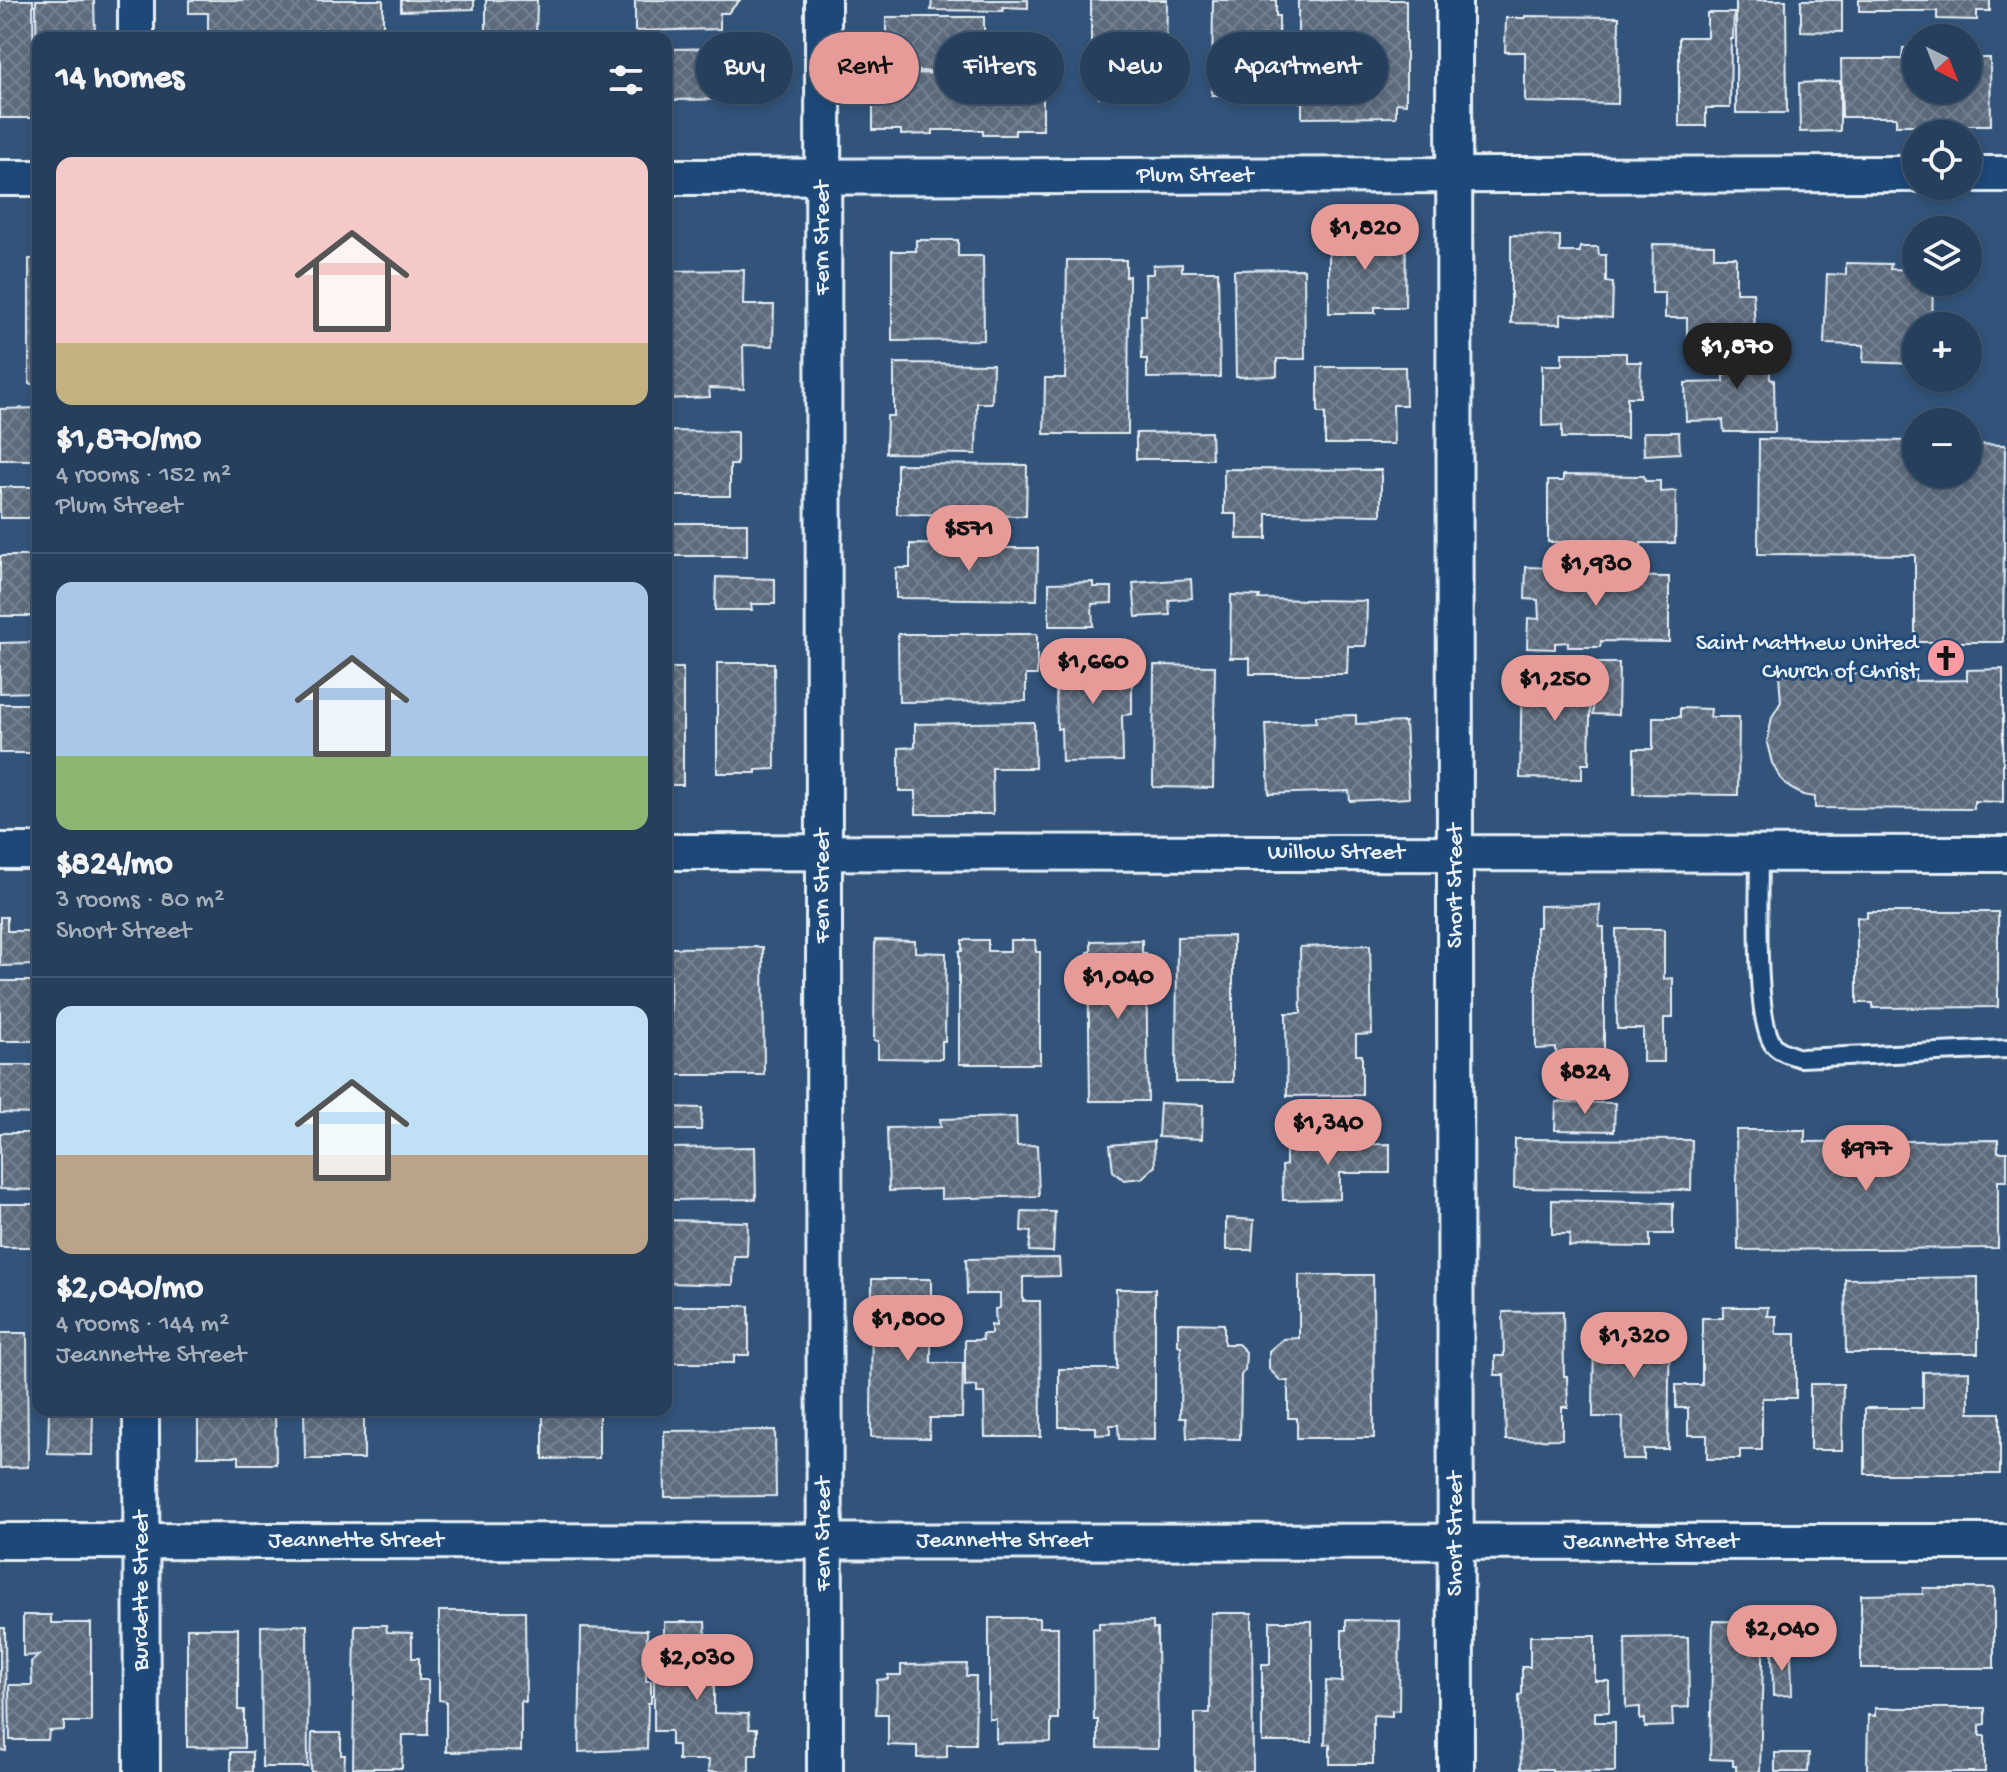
<!DOCTYPE html>
<meta charset="utf-8">
<style>
body{margin:0;font-family:"Gochi Hand",sans-serif;background:#324a65;color:#f1f3f6;height:100vh;display:flex;flex-direction:column;font-size:30px;white-space:nowrap}
*{box-sizing:border-box;margin:0}
p{font-size:26px;color:#a4afbb}
.icon{flex:none;width:44px;height:44px;fill:none;stroke:currentColor;stroke-width:2;stroke-linecap:round;stroke-linejoin:round}
.map{position:relative;flex:1;overflow:hidden}
.side{position:absolute;left:32px;top:32px;width:640px;height:1384px;display:flex;flex-direction:column;background:#263f5c;border-radius:16px;box-shadow:0 4px 12px #0003,0 0 0 2px #425872}
.side>*{flex:none}
.hud{position:absolute;left:696px;top:32px;width:760px;height:72px;display:flex;gap:16px}
.needle{width:52px;rotate:137deg}
.controls{position:absolute;left:1902px;top:24px;display:grid;gap:16px}
.controls a{display:grid;place-items:center;width:80px;height:80px;border-radius:50%;background:#263f5c;box-shadow:0 4px 12px #0003,0 0 0 2px #425872;font-size:40px}
.price{position:absolute;translate:-50% -68px;padding:0 18px;border-radius:28px;background:#e69b98;color:#111;font-size:26px;line-height:52px;filter:drop-shadow(0 2px 4px #0008)}
.price::after{content:'';position:absolute;left:50%;top:48px;width:24px;height:18px;margin-left:-12px;background:inherit;clip-path:polygon(0 0,100% 0,50% 100%)}
.price.selected{background:#222;color:#fff}
ul{padding:0;list-style:none}
li{display:grid;align-content:center;gap:16px;height:424px;padding:0 24px}
li+li{border-top:2px solid #425872}
li span{display:grid;place-items:center;height:248px;border-radius:16px;color:#555}
li>.icon{margin-inline-start:auto}
span .icon{width:144px;height:144px;fill:#fffc;stroke-width:1}
li b{font-size:34px}
h2{display:flex;justify-content:space-between;align-items:center;height:96px;padding:0 24px;font-size:34px}
.chip{padding:0 28px;border-radius:36px;background:#263f5c;box-shadow:0 4px 12px #0003,0 0 0 2px #425872;font-size:28px;line-height:72px}
.chip.selected{background:#e69b98;color:#111}
.map>svg:first-child{display:block}
</style>
<div class="map">
<svg width="2007" height="1772" viewBox="0 0 2007 1772">
<defs>
<pattern id="building-cross-hatch" width="8" height="8" patternUnits="userSpaceOnUse" patternTransform="scale(2)"><rect width="8" height="8" fill="#5d6c7d"/><path d="M0 0l8 8M0 8l8-8" fill="none" stroke="#748190"/></pattern>
</defs>
<rect width="100%" height="100%" fill="#32547b"/>
<filter id="ink" filterUnits="userSpaceOnUse"><feTurbulence type="fractalNoise" baseFrequency=".0125" numOctaves="2"/><feDisplacementMap in="SourceGraphic" scale="16" xChannelSelector="R" yChannelSelector="G"/><feConvolveMatrix kernelMatrix="1 2 1 2 8 2 1 2 1" color-interpolation-filters="sRGB"/></filter>
<g filter="url(#ink)">
<g fill="url(#building-cross-hatch)" stroke="#e8f1f8" stroke-width="2">
<polygon points="0,0 33,0 34,118 0,118"/>
<polygon points="36,0 94,0 95,38 38,38 37,88"/>
<polygon points="189,0 383,0 383,38 208,38 208,13 189,13"/>
<polygon points="401,0 474,0 474,9 401,11"/>
<polygon points="486,0 537,0 536,38 486,38"/>
<polygon points="635,0 740,0 728,13 720,13 720,29 635,31"/>
<polygon points="932,0 1028,0 1028,8 1003,7 1003,11 931,10"/>
<polygon points="1091,0 1167,0 1166,59 1155,59 1154,97 1099,97 1100,86 1091,86"/>
<polygon points="1213,0 1276,0 1276,16 1279,16 1279,96 1212,95"/>
<polygon points="1298,0 1406,0 1406,104 1396,103 1396,117 1302,118 1302,102 1298,102"/>
<polygon points="1736,0 1786,0 1787,113 1736,113"/>
<polygon points="1801,0 1842,0 1842,32 1801,31"/>
<polygon points="1859,0 1990,0 1990,11 1977,11 1977,20 1937,19 1937,11 1859,11"/>
<polygon points="1707,13 1734,13 1733,39 1731,39 1730,108 1706,108 1706,126 1679,126 1679,37 1707,37"/>
<polygon points="1525,16 1619,17 1618,104 1525,102 1525,52 1505,52 1506,18 1525,18"/>
<polygon points="886,17 984,17 984,41 1009,41 1008,72 886,71"/>
<polygon points="1916,47 1916,90 1968,90 1968,58 1990,58 1991,125 1896,125 1896,117 1842,117 1841,59 1902,59 1903,48"/>
<polygon points="750,48 750,99 666,100 666,49"/>
<polygon points="873,73 1043,74 1043,130 1015,130 1015,135 983,135 983,130 933,130 933,134 901,135 901,130 873,130"/>
<polygon points="1840,81 1840,131 1800,132 1799,83"/>
<polygon points="1329,228 1366,228 1366,238 1406,238 1405,307 1375,307 1375,313 1329,313"/>
<polygon points="1511,235 1560,236 1560,252 1580,252 1580,247 1598,247 1599,255 1606,255 1606,282 1613,283 1612,318 1561,314 1561,324 1511,323"/>
<polygon points="916,240 958,240 958,256 983,256 984,340 892,341 892,251 916,251"/>
<polygon points="1653,244 1714,245 1714,257 1736,257 1736,292 1753,292 1755,330 1748,330 1748,341 1687,340 1687,318 1665,318 1665,293 1652,293"/>
<rect x="29" y="259" width="9" height="125"/>
<polygon points="1067,260 1126,260 1126,277 1129,276 1128,434 1044,434 1045,378 1065,378"/>
<polygon points="1846,263 1891,264 1890,269 1916,270 1916,282 1933,282 1932,326 1916,326 1916,364 1863,362 1864,345 1824,344 1827,274 1846,275"/>
<polygon points="1182,264 1182,271 1218,271 1220,377 1147,378 1147,359 1142,359 1141,315 1146,315 1145,274 1153,274 1153,265"/>
<polygon points="1304,269 1305,359 1277,359 1277,376 1236,377 1234,270"/>
<polygon points="744,270 743,305 774,305 773,346 743,345 744,389 709,388 710,397 666,399 666,271"/>
<polygon points="1723,342 1769,342 1770,379 1774,380 1775,432 1724,432 1723,420 1686,421 1685,383 1724,382"/>
<polygon points="1562,353 1626,353 1626,362 1641,362 1640,397 1627,397 1627,438 1562,438 1562,425 1542,426 1542,365 1562,365"/>
<polygon points="894,363 993,364 992,403 977,403 976,454 886,453 887,416 894,416"/>
<polygon points="1318,367 1405,367 1406,405 1393,405 1394,444 1325,444 1325,413 1318,413"/>
<polygon points="38,408 38,460 0,460 0,409"/>
<polygon points="666,431 737,432 737,465 730,465 730,496 666,496"/>
<polygon points="1211,432 1212,459 1136,459 1136,433"/>
<polygon points="1643,432 1679,432 1680,453 1644,455"/>
<polygon points="1759,439 1916,441 1916,474 1968,474 1968,444 2005,445 2003,642 1915,642 1915,555 1758,554"/>
<polygon points="897,464 1027,465 1026,516 897,514"/>
<polygon points="1224,469 1381,470 1381,515 1267,514 1267,539 1237,539 1237,514 1224,514"/>
<polygon points="1563,475 1644,476 1645,481 1660,481 1660,492 1676,491 1675,543 1641,543 1641,549 1611,549 1612,542 1548,542 1548,481 1563,481"/>
<rect x="0" y="487" width="38" height="31"/>
<rect x="666" y="523" width="81" height="33"/>
<polygon points="910,544 1000,545 1000,548 1038,548 1037,600 896,598 896,568 910,568"/>
<rect x="0" y="556" width="38" height="60"/>
<polygon points="1526,567 1554,568 1554,575 1569,575 1569,569 1601,569 1600,576 1669,577 1669,642 1601,641 1600,647 1568,647 1568,642 1555,643 1555,649 1527,648 1528,618 1539,619 1538,600 1525,599"/>
<polygon points="716,577 775,579 775,604 751,604 752,610 715,610"/>
<polygon points="1191,579 1192,598 1169,600 1170,615 1136,617 1133,583"/>
<polygon points="1093,582 1093,587 1112,587 1112,603 1092,604 1093,626 1049,626 1049,583"/>
<polygon points="1231,595 1260,596 1259,599 1367,601 1366,646 1348,646 1347,674 1250,674 1250,658 1230,658"/>
<polygon points="898,634 1037,634 1037,675 1026,675 1026,701 899,702"/>
<polygon points="38,642 38,692 0,693 0,643"/>
<polygon points="1094,648 1094,658 1132,657 1132,714 1122,715 1123,761 1062,762 1061,728 1057,729 1056,687 1060,686 1059,658 1071,658 1071,649"/>
<polygon points="717,663 774,663 775,769 756,770 756,773 717,773"/>
<polygon points="1593,663 1619,663 1618,715 1593,714"/>
<polygon points="1154,665 1215,666 1213,788 1153,787"/>
<rect x="666" y="668" width="17" height="117"/>
<polygon points="1522,669 1591,670 1589,764 1582,764 1582,779 1520,778"/>
<polygon points="2003,669 2003,802 1974,801 1974,809 1815,808 1815,797 1803,795 1790,788 1780,778 1772,763 1767,743 1772,717 1781,702 1779,674 1915,673 1915,681 1967,680 1967,670"/>
<rect x="0" y="704" width="38" height="49"/>
<polygon points="1680,708 1711,709 1710,717 1739,717 1738,795 1634,794 1634,749 1653,749 1653,717 1680,717"/>
<polygon points="1356,715 1356,724 1405,722 1409,798 1350,801 1349,791 1269,794 1266,724 1316,722 1316,716"/>
<polygon points="1034,722 1035,768 992,768 993,814 916,814 916,791 899,791 899,748 915,747 915,724"/>
<polygon points="1600,905 1599,927 1604,927 1604,1050 1578,1050 1578,1059 1556,1059 1556,1048 1536,1049 1536,927 1539,927 1539,906"/>
<polygon points="1867,912 1998,912 1998,1007 1873,1008 1873,1003 1857,1003 1857,917 1867,918"/>
<polygon points="0,917 7,917 7,931 38,931 38,965 0,966"/>
<polygon points="1616,929 1664,929 1664,979 1673,978 1673,1018 1664,1018 1664,1062 1643,1062 1643,1029 1617,1029"/>
<polygon points="1233,936 1233,1082 1176,1082 1177,937"/>
<polygon points="875,940 915,941 915,952 946,953 945,1041 942,1041 942,1059 878,1058 878,1041 874,1041"/>
<polygon points="962,940 988,940 988,951 1010,951 1010,940 1035,940 1036,952 1040,952 1040,1064 959,1064 959,951 962,951"/>
<polygon points="1142,940 1142,953 1146,953 1148,1101 1090,1101 1088,952 1091,952 1091,941"/>
<polygon points="1370,945 1372,1034 1356,1035 1356,1055 1362,1055 1362,1095 1287,1096 1286,1013 1301,1013 1300,947"/>
<polygon points="763,947 764,1075 671,1075 670,948"/>
<rect x="0" y="981" width="38" height="60"/>
<polygon points="0,1065 38,1065 38,1114 0,1113"/>
<polygon points="1556,1102 1615,1103 1614,1131 1555,1130"/>
<polygon points="1160,1103 1203,1105 1202,1139 1158,1137"/>
<polygon points="666,1107 702,1108 701,1130 666,1130"/>
<polygon points="1016,1117 1017,1146 1037,1145 1039,1196 941,1199 941,1189 889,1191 887,1128 941,1127 940,1119"/>
<polygon points="1736,1130 1805,1130 1805,1142 1998,1140 1998,1152 2007,1152 2007,1181 1998,1181 1998,1248 1738,1250"/>
<polygon points="0,1133 38,1133 38,1190 0,1189"/>
<polygon points="1515,1139 1692,1140 1691,1190 1514,1188"/>
<polygon points="1154,1141 1155,1166 1142,1178 1124,1180 1113,1171 1110,1145"/>
<polygon points="1296,1141 1337,1141 1337,1145 1390,1144 1390,1173 1340,1173 1340,1199 1283,1200 1282,1166 1286,1165 1286,1144 1296,1144"/>
<polygon points="755,1147 756,1199 666,1200 666,1148"/>
<polygon points="1552,1200 1673,1203 1673,1234 1650,1234 1650,1247 1569,1246 1570,1234 1552,1234"/>
<rect x="0" y="1204" width="38" height="43"/>
<polygon points="1022,1211 1055,1212 1053,1252 1029,1251 1031,1232 1021,1231"/>
<polygon points="1226,1218 1254,1220 1252,1250 1226,1250"/>
<polygon points="667,1220 748,1222 747,1256 734,1256 733,1285 666,1283"/>
<polygon points="1059,1258 1060,1276 1023,1277 1023,1301 1040,1301 1041,1437 985,1437 984,1393 977,1393 977,1386 965,1387 965,1340 983,1340 982,1334 991,1334 991,1325 996,1326 995,1309 1000,1308 1000,1294 967,1294 966,1259"/>
<polygon points="1299,1275 1373,1275 1374,1438 1297,1438 1297,1418 1288,1418 1288,1381 1281,1381 1269,1369 1269,1351 1283,1339 1299,1338"/>
<polygon points="1978,1277 1978,1353 1846,1353 1845,1279"/>
<polygon points="872,1279 931,1279 931,1363 963,1363 962,1418 930,1418 929,1438 871,1437"/>
<polygon points="1116,1289 1155,1289 1155,1440 1119,1439 1118,1425 1110,1425 1110,1434 1096,1435 1096,1427 1059,1427 1059,1369 1117,1369"/>
<polygon points="666,1306 749,1306 749,1355 734,1355 734,1363 666,1363"/>
<polygon points="1723,1307 1768,1307 1767,1316 1776,1316 1776,1334 1796,1334 1796,1398 1762,1398 1762,1450 1740,1450 1740,1459 1707,1459 1707,1435 1688,1435 1688,1408 1676,1408 1676,1385 1702,1385 1702,1318 1723,1318"/>
<polygon points="1563,1311 1564,1376 1567,1376 1568,1407 1562,1407 1562,1439 1506,1440 1504,1375 1495,1375 1495,1356 1504,1356 1503,1312"/>
<polygon points="1594,1317 1670,1318 1668,1449 1644,1449 1644,1459 1622,1459 1623,1417 1593,1417"/>
<polygon points="1178,1323 1224,1324 1224,1344 1238,1344 1246,1352 1245,1370 1241,1375 1240,1439 1187,1438 1186,1418 1180,1418 1181,1346 1178,1345"/>
<polygon points="0,1333 27,1333 28,1467 0,1468"/>
<polygon points="1969,1371 1969,1413 2000,1413 2000,1474 1865,1474 1865,1408 1923,1408 1923,1372"/>
<polygon points="1810,1384 1843,1384 1842,1450 1810,1450"/>
<polygon points="49,1410 93,1410 92,1455 48,1454"/>
<polygon points="198,1410 275,1410 276,1464 239,1464 239,1456 198,1456"/>
<polygon points="304,1410 364,1410 364,1459 305,1459"/>
<polygon points="543,1410 599,1410 599,1458 543,1459"/>
<polygon points="775,1430 776,1496 665,1497 664,1431"/>
<polygon points="1923,1588 1994,1588 1994,1668 1861,1668 1861,1595 1923,1594"/>
<polygon points="439,1611 525,1611 526,1702 521,1701 521,1751 446,1752 446,1701 439,1700"/>
<polygon points="1211,1613 1252,1613 1253,1772 1195,1772 1195,1713 1210,1713"/>
<polygon points="23,1615 51,1615 51,1623 91,1623 91,1722 64,1722 64,1730 49,1731 48,1740 10,1740 9,1685 32,1685 31,1662 39,1655 23,1656"/>
<polygon points="989,1618 1039,1618 1039,1627 1058,1627 1058,1719 1051,1719 1051,1742 996,1743 996,1719 989,1719"/>
<polygon points="1346,1620 1400,1621 1399,1710 1392,1711 1392,1716 1373,1715 1373,1764 1330,1764 1330,1744 1325,1744 1326,1681 1342,1682 1342,1630 1346,1630"/>
<polygon points="1270,1621 1312,1621 1312,1742 1262,1742 1262,1664 1270,1664"/>
<polygon points="1713,1621 1764,1622 1760,1772 1736,1772 1736,1766 1733,1766 1733,1760 1710,1759"/>
<polygon points="664,1622 705,1622 706,1639 714,1639 714,1713 748,1714 749,1729 757,1729 757,1755 749,1755 749,1772 708,1772 709,1760 678,1760 678,1745 671,1745 671,1731 654,1731 654,1639 664,1639"/>
<polygon points="1153,1622 1153,1629 1157,1629 1158,1749 1098,1748 1098,1720 1094,1720 1093,1628 1099,1629 1099,1623"/>
<polygon points="307,1625 308,1767 262,1767 261,1626"/>
<polygon points="355,1625 386,1625 387,1632 412,1633 412,1658 419,1658 419,1680 428,1680 428,1735 403,1735 402,1768 353,1768"/>
<polygon points="0,1628 5,1628 6,1751 0,1750"/>
<polygon points="187,1628 238,1628 238,1710 244,1710 244,1748 187,1747"/>
<polygon points="581,1628 647,1630 646,1681 651,1681 651,1703 648,1703 647,1749 579,1752"/>
<polygon points="1530,1636 1595,1636 1595,1681 1609,1681 1609,1712 1595,1712 1595,1722 1615,1722 1615,1772 1552,1772 1552,1769 1521,1769 1519,1695 1522,1694 1522,1667 1530,1667"/>
<polygon points="1688,1637 1689,1707 1672,1708 1673,1726 1645,1727 1645,1719 1640,1720 1640,1707 1626,1708 1625,1638"/>
<polygon points="1772,1651 1791,1651 1792,1695 1773,1696"/>
<polygon points="967,1664 966,1676 976,1676 975,1744 947,1744 947,1757 917,1758 917,1746 888,1745 888,1714 876,1714 877,1680 888,1679 888,1675 901,1675 901,1665"/>
<polygon points="1875,1708 1985,1708 1985,1724 1980,1725 1980,1736 1985,1736 1985,1772 1874,1772 1874,1770 1867,1770 1868,1715 1875,1716"/>
<polygon points="312,1733 341,1733 341,1755 345,1755 344,1772 311,1772"/>
<rect x="231" y="1752" width="21" height="20"/>
<polygon points="1775,1753 1809,1753 1808,1772 1775,1772"/>
</g>
<g fill="none" stroke-linecap="round" stroke-linejoin="round">
<g stroke="#e8f1f8" stroke-width="22">
<path id="lane" d="M1759,854c0,37 -5,164 14,190 6,8 18,11 27,14l207,-9"/>
</g>
<g stroke="#e8f1f8" stroke-width="40">
<g id="street">
<polyline points="136,0 136,38"/>
<polyline points="823,0 825,1772"/>
<polyline points="1454,0 1456,1772"/>
<polyline points="1968,174 2007,174"/>
<polyline points="666,177 1916,174"/>
<polyline points="0,178 38,178"/>
<polyline points="0,851 38,851"/>
<polyline points="666,852 2007,854"/>
<polyline points="141,1410 142,1772"/>
<polyline points="0,1541 2007,1542"/>
</g>
</g>
<use href="#lane" stroke="#1f4a7a" stroke-width="16"/>
<use href="#street" stroke="#1f4a7a" stroke-width="34"/>
</g>
</g>
<defs>
<g id="church-disc" transform="scale(2)"><circle r="9.5" fill="#ff9aa2" stroke="#1f4a7a"/><path d="M-1.2-6h2.4v3.5h3.3v2.4h-3.3V6h-2.4V-.1h-3.3v-2.4h3.3Z" fill="#111"/></g>
</defs>
<g fill-rule="evenodd">
<use href="#church-disc" x="1946" y="658"/>
</g>
<g text-anchor="middle" dominant-baseline="central" stroke-width="6" stroke-linejoin="round" paint-order="stroke">
<g font-size="24" fill="#e8f1f8" stroke="#1f4a7a">
<text x="1195" y="176">Plum Street</text>
<text transform="translate(823 238) rotate(-90)">Fern Street</text>
<text x="1336" y="853">Willow Street</text>
<text transform="translate(823 886) rotate(-90)">Fern Street</text>
<text transform="translate(1456 886) rotate(-90)">Short Street</text>
<text transform="translate(824 1534) rotate(-90)">Fern Street</text>
<text transform="translate(1456 1534) rotate(-90)">Short Street</text>
<text x="356" y="1541">Jeannette Street</text>
<text x="1004" y="1541">Jeannette Street</text>
<text x="1651" y="1542">Jeannette Street</text>
<text transform="translate(142 1591) rotate(-90)">Burdette Street</text>
</g>
<g font-size="24" fill="#e8f1f8" stroke="#1f4a7a" text-anchor="end">
<text x="1918" y="644">Saint Matthew United<tspan x="1918" dy="28">Church of Christ</tspan></text>
</g>
</g>
</svg>
<div class="controls">
<a><svg class="needle" viewBox="-14 -14 28 28"><path d="M0-13l5 13h-10z" fill="#e53935"/><path d="M0 13l5-13h-10z" fill="#a4afbb"/></svg></a>
<a><svg class="icon" aria-label="locate" viewBox="0 0 24 24"><circle cx="12" cy="12" r="6"/><path d="M12 2v4M12 18v4M2 12h4M18 12h4"/></svg></a>
<a><svg class="icon" aria-label="layers" viewBox="0 0 24 24"><path d="M12 4l9 5-9 5-9-5zM3 14l9 5 9-5"/></svg></a>
<a>+</a>
<a>−</a>
</div>
<b class="price" style="left:1365px;top:272px">$1,820</b>
<b class="price selected" style="left:1737px;top:391px">$1,870</b>
<b class="price" style="left:969px;top:573px">$571</b>
<b class="price" style="left:1596px;top:608px">$1,930</b>
<b class="price" style="left:1093px;top:706px">$1,660</b>
<b class="price" style="left:1555px;top:723px">$1,250</b>
<b class="price" style="left:1118px;top:1021px">$1,040</b>
<b class="price" style="left:1585px;top:1116px">$824</b>
<b class="price" style="left:1328px;top:1167px">$1,340</b>
<b class="price" style="left:1866px;top:1193px">$977</b>
<b class="price" style="left:908px;top:1363px">$1,800</b>
<b class="price" style="left:1634px;top:1380px">$1,320</b>
<b class="price" style="left:1782px;top:1673px">$2,040</b>
<b class="price" style="left:697px;top:1702px">$2,030</b>
<div class="hud">
<a class="chip">Buy</a>
<a class="chip selected">Rent</a>
<a class="chip">Filters</a>
<a class="chip">New</a>
<a class="chip">Apartment</a>
</div>
<section class="side">
<h2>14 homes<svg class="icon" aria-label="filters" viewBox="0 0 24 24"><path d="M4 7h16M4 17h16"/><circle cx="9" cy="7" r="2"/><circle cx="15" cy="17" r="2"/></svg></h2>
<ul>
<li><span style="background:linear-gradient(#f6c9c9 75%,#c2b280 0)"><svg class="icon" aria-label="home" viewBox="0 0 24 24"><path d="M3 11l9-7 9 7M6 9v11h12V9"/></svg></span><div><b>$1,870/mo</b><p>4 rooms · 152 m²</p><p>Plum Street</p></div></li>
<li><span style="background:linear-gradient(#a9c7e8 70%,#8fb573 0)"><svg class="icon" aria-label="home" viewBox="0 0 24 24"><path d="M3 11l9-7 9 7M6 9v11h12V9"/></svg></span><div><b>$824/mo</b><p>3 rooms · 80 m²</p><p>Short Street</p></div></li>
<li><span style="background:linear-gradient(#bfe0f5 60%,#b9a48a 0)"><svg class="icon" aria-label="home" viewBox="0 0 24 24"><path d="M3 11l9-7 9 7M6 9v11h12V9"/></svg></span><div><b>$2,040/mo</b><p>4 rooms · 144 m²</p><p>Jeannette Street</p></div></li>
</ul>
</section>
</div>
